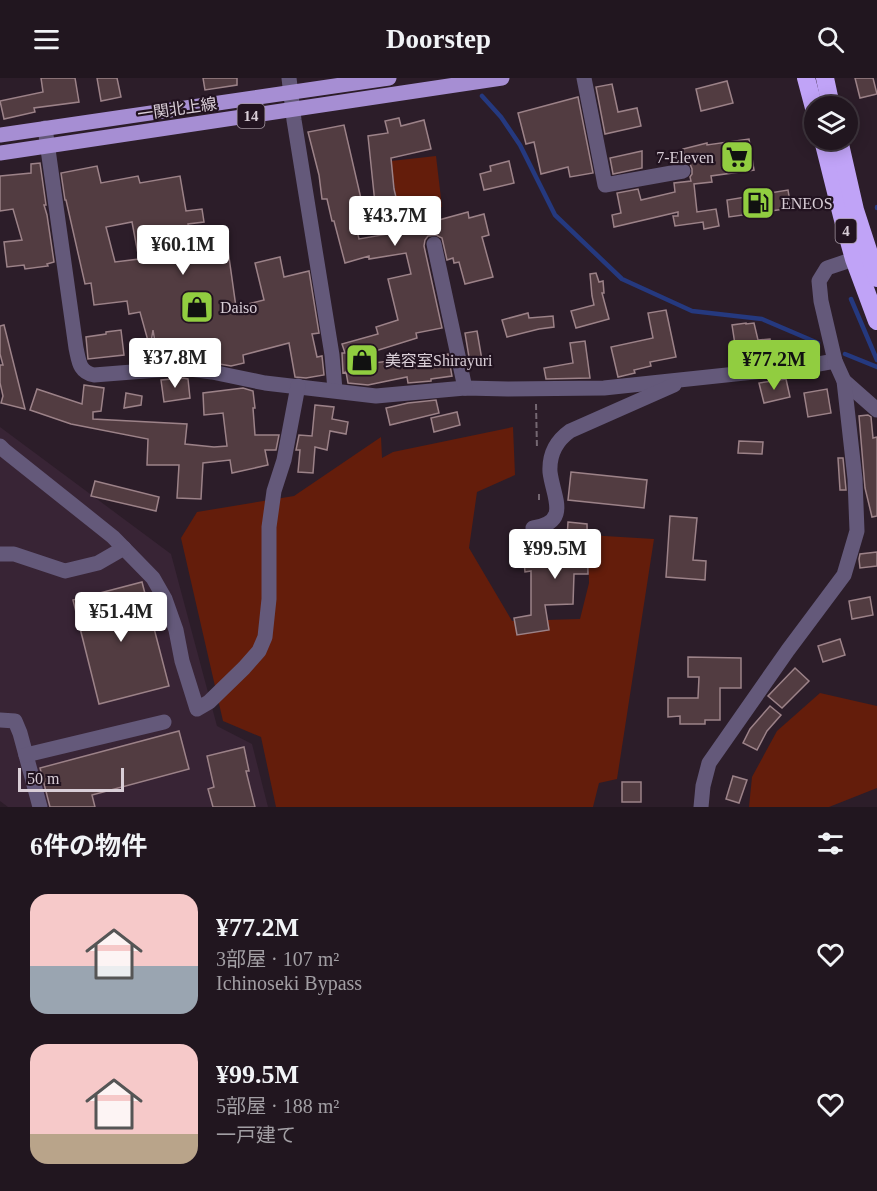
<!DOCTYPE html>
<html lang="ja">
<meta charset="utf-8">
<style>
body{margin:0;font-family:"Times New Roman","Noto Sans JP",serif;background:#291f28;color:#f1f3f6;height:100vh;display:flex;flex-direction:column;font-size:22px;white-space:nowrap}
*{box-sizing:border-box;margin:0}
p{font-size:20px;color:#a29fa4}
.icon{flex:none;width:33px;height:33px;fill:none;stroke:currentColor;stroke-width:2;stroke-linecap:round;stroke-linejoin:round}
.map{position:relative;height:729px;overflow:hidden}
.drawer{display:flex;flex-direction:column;background:#21161f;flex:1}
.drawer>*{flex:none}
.fabs{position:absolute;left:804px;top:18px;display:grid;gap:12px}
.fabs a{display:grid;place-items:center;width:54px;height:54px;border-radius:50%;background:#21161f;box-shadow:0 3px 15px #0003,0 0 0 2px #3e353d;font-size:30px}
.scale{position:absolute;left:18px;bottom:15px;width:106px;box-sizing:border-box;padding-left:6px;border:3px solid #d9ced7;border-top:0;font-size:16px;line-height:21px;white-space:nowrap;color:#d9ced7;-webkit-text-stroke:4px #221320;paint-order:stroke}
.price{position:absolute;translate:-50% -51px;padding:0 14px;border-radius:6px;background:#fff;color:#222;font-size:20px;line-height:39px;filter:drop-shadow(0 2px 3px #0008)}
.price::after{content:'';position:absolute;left:50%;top:36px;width:18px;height:14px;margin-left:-9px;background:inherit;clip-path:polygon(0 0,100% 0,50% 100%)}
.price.on{background:#91cd40;color:#111}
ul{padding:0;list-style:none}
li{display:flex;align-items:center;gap:18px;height:150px;padding:0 30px}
li span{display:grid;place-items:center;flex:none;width:168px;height:120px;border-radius:18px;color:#555}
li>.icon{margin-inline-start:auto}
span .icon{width:72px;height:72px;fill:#fffc;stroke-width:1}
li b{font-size:26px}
h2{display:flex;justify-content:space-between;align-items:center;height:72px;padding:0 30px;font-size:26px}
header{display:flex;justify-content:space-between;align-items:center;height:78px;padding:0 30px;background:#21161f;font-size:27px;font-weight:700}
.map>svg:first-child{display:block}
</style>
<header><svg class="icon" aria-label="menu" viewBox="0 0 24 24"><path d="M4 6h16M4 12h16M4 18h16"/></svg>Doorstep<svg class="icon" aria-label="search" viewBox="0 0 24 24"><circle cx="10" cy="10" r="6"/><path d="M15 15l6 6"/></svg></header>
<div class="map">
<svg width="877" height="729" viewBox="0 0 877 729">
<rect width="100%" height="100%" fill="#2c1d29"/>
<polygon fill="#382435" points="0,349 171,476 217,648 252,666 268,729 8,729 0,723"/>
<g fill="#641d0b">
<polygon points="436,78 442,129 398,134 391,83"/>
<polygon points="513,349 515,397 477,414 469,470 512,543 580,541 589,505 588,457 654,461 617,701 599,705 593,729 276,729 261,659 223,643 181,460 197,434 294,418 381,359 382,380 393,374"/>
<polygon points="820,615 877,628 877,710 829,729 749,729 752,699 777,653"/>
</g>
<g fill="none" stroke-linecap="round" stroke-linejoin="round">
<g stroke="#25397f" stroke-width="4.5">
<polyline points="482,18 501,39 520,67 555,137 622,201 692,233 762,241 818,265"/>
<polyline points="877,129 877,130"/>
<polyline points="851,221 877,282"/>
<polyline points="845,276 877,289"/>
</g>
</g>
<g fill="#523c41" stroke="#9c8288" stroke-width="1.5" fill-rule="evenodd">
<polygon points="41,0 75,0 79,24 34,30 35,34 4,41 0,23 43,14"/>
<polygon points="97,0 117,0 121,19 101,23"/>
<polygon points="203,0 237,0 237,7 205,12"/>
<polygon points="855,0 873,0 877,16 860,20"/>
<polygon points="727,3 733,25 701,33 696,11"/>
<polygon points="612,6 618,34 637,30 641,48 605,56 596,9"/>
<polygon points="578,19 593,95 570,99 568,89 541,96 534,64 526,66 518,35"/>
<polygon points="399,40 401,48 424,42 431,71 391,80 394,111 401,140 434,136 435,143 468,134 469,140 484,136 489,157 482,159 493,199 465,206 459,184 454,185 453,180 447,182 442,160 436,157 428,158 425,162 424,168 442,250 416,255 417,260 356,279 357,287 448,276 452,298 431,301 431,303 408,305 407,299 368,307 348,305 346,294 343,295 342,275 345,275 342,266 378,256 376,249 398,242 388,201 411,196 406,175 369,181 369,178 345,185 334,143 332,143 327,121 322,121 319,97 308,54 344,47 365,138 354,141 359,161 388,156 384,134 376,135 368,58 388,55 385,43"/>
<polygon points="749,61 754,92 711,98 712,104 694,106 697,134 716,131 719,148 704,151 703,144 675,148 673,138 678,138 678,134 614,149 612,137 621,135 617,115 638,111 641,122 675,114 674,105 691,103 690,99 692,96 692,91 690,86 686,84 683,71 707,65 707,67"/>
<polygon points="642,73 642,90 613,96 610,80"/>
<polygon points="509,83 514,105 484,112 480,96 491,93 490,88"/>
<polygon points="40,85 46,127 44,127 47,137 54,184 47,186 48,188 25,191 24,187 7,189 4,164 22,162 13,131 0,133 0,98 31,95 31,86"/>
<path d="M97,88l4,17 37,-7 2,7 40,-7 6,35 16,-2 2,13 -16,2 4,24 35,-5 9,64 28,-7 -9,-37 25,-6 4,20 25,-6 10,62 -7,1 5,23 5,-1 2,19 -18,3 -11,-1 -6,-34 -46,12 1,8 -13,3 -47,-8 -26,2 -5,-30 -3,18 -10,-36 -11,2 -2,-13 -33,4 -3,-22 -6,1 -19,-84h-1l-4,-27zM132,144l7,37 -24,3 -9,-35z"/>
<polygon points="788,112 791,130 729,139 727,122"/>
<polygon points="596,195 599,204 603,203 604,215 602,215 609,241 576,250 571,233 594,227 592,218 590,196"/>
<polygon points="666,232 676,279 650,284 651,288 634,292 635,295 618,299 611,269 653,260 648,235"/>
<polygon points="528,235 529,240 553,238 554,249 539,251 507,259 502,242"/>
<polygon points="746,245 746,246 754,245 758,262 770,261 773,282 738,286 732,247"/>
<polygon points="4,247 25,331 1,325 3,318 0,305 0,287 3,287 0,276 0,248"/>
<polygon points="121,252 124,277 88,281 86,259 106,256 106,254"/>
<polygon points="477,253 482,282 470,285 465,255"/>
<polygon points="585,263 590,300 546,301 544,290 573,285 570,265"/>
<polygon points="183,300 188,301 190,320 164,324 161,302"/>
<polygon points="786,301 790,319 764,325 759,305"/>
<polygon points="84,307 104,310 101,333 93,334 93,341 187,346 185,366 214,369 227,368 223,335 204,337 203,315 243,310 253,313 255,330 253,330 255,357 279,357 276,372 265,372 268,387 232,395 230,382 203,385 201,421 177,420 179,387 147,387 148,361 71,346 30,332 37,311 82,326"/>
<polygon points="827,311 831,335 808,339 804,315"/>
<polygon points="126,315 142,318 141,327 124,330"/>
<polygon points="436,322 439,335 390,347 386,330 408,325"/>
<polygon points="315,327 334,329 332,341 348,344 346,356 330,353 327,372 315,369 313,395 298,394 300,372 296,372 299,357 312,358"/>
<polygon points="457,334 460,347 434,354 431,340"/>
<polygon points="868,337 871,339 873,360 877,359 877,438 872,439 865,410 859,338"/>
<polygon points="739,363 763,364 762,376 738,375"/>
<polygon points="838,380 843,380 846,412 840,412"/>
<polygon points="571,394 647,402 644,430 568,422"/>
<polygon points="95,403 159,419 156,433 91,418"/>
<polygon points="670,438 697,440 693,482 706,483 705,502 666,499"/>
<polygon points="568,444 587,446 588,496 574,496 573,526 545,527 549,552 517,557 514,540 531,537 531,493 525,494 524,483 566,479"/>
<polygon points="877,474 877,488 860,490 859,481 860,476"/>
<polygon points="142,504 169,608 99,626 73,522"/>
<polygon points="870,519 873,537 852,541 849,523"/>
<polygon points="840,561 845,577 823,584 818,568"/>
<polygon points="688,579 741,580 741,610 720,610 720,642 705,642 705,646 680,646 680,638 668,639 668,620 698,620 699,599 688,599"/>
<polygon points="795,590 809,603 782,630 768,618"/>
<polygon points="770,628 781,637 767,653 757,672 743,665 750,651"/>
<polygon points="179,653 189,691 92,717 95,729 50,729 40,690"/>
<polygon points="244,669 249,693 246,693 255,729 213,729 208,711 214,709 207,678"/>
<polygon points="733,698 747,702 739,725 726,721"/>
<rect x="622" y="704" width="19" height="20"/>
</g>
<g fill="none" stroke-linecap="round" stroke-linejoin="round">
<g stroke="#756872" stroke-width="2" stroke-dasharray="6 3" stroke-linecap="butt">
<polyline points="536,326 537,371"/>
<polyline points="539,416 539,425"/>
</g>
<g stroke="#64597a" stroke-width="15">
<polyline points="289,0 294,42 332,277 335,312"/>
<polyline points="584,0 605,107 683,93"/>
<path d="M45,50l31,220c3,13 3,24 18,27l89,-7 29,4 53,11 111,13 89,-8 43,1 96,-1 198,-21 33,-6"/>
<polyline points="434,166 465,310"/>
<polyline points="844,303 877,332"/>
<polyline points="0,368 4,372 113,459 153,500 165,521 176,552 182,583 197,631 209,624 244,590 259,573 265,559 269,521 269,449 274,413 284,382 298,308"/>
<path d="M533,450c38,-6 20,-31 17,-56 -1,-18 6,-31 20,-41l104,-46"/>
<polyline points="0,476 14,476 65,493 98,485 124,470"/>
<polyline points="0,642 15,643 20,655 40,729"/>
<polyline points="26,677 164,644"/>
<polyline points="701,729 703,708 709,685 788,572 844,497 857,453 855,401 844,303 835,283 821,223 819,203 827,190 854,181"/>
</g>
<g stroke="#a68ed3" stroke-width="15">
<polyline points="0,57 389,0"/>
<polyline points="0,75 502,0"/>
</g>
<g stroke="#c0a3f7" stroke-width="18">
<polyline points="806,0 814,30"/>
<polyline points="825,0 831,28"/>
<polyline points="823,62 842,138 854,181 877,243"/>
<polyline points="839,62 855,132 877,200"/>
</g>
</g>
<defs>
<g id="supermarket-square" transform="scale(1.725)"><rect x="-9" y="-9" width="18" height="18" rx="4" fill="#91cd40" stroke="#221320"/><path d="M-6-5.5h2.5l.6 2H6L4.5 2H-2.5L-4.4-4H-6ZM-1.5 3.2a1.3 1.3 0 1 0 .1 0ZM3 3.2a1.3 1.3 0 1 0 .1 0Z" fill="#111"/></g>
<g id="fuel-square" transform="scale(1.725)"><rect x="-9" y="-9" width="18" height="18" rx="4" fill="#91cd40" stroke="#221320"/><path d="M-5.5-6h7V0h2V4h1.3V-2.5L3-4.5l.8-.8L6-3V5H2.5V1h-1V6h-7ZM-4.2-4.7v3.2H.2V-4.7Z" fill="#111"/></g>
<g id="shop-square" transform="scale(1.725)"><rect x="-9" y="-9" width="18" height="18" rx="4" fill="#91cd40" stroke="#221320"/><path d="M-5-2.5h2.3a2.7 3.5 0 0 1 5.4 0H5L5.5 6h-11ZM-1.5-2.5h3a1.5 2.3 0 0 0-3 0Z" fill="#111"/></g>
</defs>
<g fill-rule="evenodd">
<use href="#supermarket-square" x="737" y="79"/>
<use href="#fuel-square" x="758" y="125"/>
<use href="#shop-square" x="197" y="229"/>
<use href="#shop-square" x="362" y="282"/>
</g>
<g text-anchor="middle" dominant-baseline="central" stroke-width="4.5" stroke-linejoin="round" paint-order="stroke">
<g fill="#221320" stroke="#a296a0" stroke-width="1.5">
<rect x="237.5" y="26" width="27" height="24" rx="4.5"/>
<rect x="835.5" y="141" width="21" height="24" rx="4.5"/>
</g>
<g font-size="15" font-weight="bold" fill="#d9ced7">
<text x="251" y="38">14</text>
<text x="846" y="153">4</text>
</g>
<g font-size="16" fill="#d9ced7" stroke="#221320">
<text transform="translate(177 31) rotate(-8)">一関北上線</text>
</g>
<g font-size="16" fill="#d9ced7" stroke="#221320" text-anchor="start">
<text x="714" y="79" text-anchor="end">7-Eleven</text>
<text x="781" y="125">ENEOS</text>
<text x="220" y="229">Daiso</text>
<text x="385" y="282">美容室Shirayuri</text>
</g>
</g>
</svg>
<div class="fabs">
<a><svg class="icon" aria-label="layers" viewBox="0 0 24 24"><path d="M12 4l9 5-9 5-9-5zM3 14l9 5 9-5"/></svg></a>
</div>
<div class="scale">50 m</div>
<b class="price" style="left:395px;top:169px">¥43.7M</b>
<b class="price" style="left:183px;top:198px">¥60.1M</b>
<b class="price" style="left:175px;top:311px">¥37.8M</b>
<b class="price on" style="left:774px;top:313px">¥77.2M</b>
<b class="price" style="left:555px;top:502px">¥99.5M</b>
<b class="price" style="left:121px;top:565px">¥51.4M</b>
</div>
<section class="drawer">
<h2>6件の物件<svg class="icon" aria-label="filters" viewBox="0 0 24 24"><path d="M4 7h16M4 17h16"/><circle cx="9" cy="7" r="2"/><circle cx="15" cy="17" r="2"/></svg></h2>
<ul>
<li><span style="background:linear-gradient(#f6c9c9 60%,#9aa5b1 0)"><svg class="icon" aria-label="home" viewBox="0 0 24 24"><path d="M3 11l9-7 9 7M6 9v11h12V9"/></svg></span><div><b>¥77.2M</b><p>3部屋 · 107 m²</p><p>Ichinoseki Bypass</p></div><svg class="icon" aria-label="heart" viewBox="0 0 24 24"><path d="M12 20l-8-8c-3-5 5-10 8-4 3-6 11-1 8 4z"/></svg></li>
<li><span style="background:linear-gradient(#f6c9c9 75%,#b9a48a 0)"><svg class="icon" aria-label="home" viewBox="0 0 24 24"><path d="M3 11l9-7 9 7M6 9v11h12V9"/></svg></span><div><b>¥99.5M</b><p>5部屋 · 188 m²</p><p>一戸建て</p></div><svg class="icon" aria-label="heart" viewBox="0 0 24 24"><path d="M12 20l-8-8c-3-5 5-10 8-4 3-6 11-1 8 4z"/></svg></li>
</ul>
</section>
